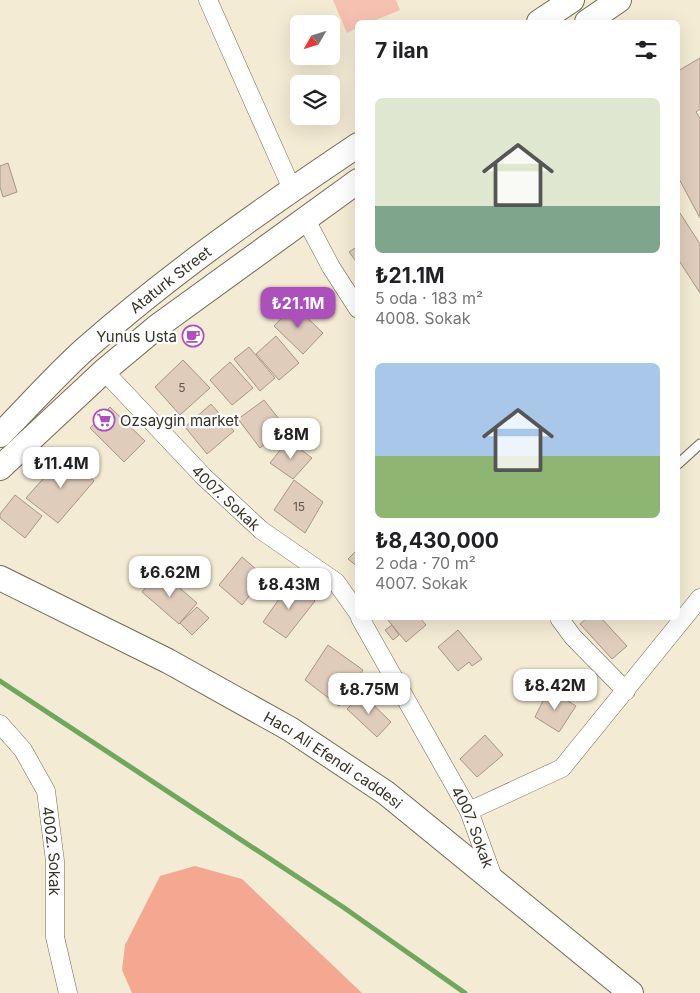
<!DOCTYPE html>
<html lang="tr">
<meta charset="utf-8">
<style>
body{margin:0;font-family:Inter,sans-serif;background:#f6f6f6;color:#202124;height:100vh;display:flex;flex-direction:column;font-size:19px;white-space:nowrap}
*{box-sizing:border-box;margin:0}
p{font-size:16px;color:#757577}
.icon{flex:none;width:28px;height:28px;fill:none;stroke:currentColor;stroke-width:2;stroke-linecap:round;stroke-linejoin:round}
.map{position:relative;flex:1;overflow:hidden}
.drawer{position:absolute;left:355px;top:20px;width:325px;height:600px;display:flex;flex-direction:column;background:#fff;border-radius:8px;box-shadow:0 5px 20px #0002}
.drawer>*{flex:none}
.needle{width:32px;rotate:231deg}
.buttons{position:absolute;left:290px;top:15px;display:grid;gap:10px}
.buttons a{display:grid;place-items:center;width:50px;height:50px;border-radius:8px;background:#fff;box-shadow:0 5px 20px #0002;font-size:25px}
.price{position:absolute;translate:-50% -42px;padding:0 11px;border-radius:10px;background:#fff;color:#222;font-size:16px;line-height:32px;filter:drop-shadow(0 1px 2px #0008)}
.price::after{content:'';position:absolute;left:50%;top:30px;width:15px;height:11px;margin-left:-8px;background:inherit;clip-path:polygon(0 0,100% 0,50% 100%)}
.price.current{background:#ac50bb;color:#fff}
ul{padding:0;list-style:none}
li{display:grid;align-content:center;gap:10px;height:265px;padding:0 20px}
li span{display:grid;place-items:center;height:155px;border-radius:8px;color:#555}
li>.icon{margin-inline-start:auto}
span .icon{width:90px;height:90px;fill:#fffc;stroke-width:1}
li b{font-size:21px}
h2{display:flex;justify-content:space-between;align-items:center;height:60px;padding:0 20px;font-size:21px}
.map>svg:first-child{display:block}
</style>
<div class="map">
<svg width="700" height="993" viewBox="0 0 700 993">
<rect width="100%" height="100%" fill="#f4ebd4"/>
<polygon fill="#f6c1b1" points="333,0 396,0 400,10 371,22 358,22 357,28 347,33"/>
<polygon fill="#f4a891" points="195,866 242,879 362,993 132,993 122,970 125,945 160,876"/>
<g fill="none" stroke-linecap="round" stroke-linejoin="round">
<polyline stroke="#6fa75d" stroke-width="5" points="0,681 343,907 465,993"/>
</g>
<g fill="#dfccbb" stroke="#a89586">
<polygon points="700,58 700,109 696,112 700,118 700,218 678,177 678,71"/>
<polygon points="8,163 17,192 3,197 0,187 0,166"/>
<polygon points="678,210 700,244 700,293 678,259"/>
<polygon points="358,246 358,264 349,252"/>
<polygon points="294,305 323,333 303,354 274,326"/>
<polygon points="276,336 299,363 279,380 256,354"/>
<polygon points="249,347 275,378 260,391 234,359"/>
<polygon points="183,360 210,388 180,415 155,387"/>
<polygon points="230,362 253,388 232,405 210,380"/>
<polygon points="264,400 286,428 260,448 238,419"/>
<polygon points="211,404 234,431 207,454 185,427"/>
<polygon points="110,407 145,441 124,462 90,428"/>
<polygon points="288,440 312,458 293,479 270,463"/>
<polygon points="66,453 94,481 58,523 26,498"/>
<polygon points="294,480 323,502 305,533 274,510"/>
<polygon points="15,495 42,516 25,538 0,518 0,514"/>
<polygon points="358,549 358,567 348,559"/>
<polygon points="242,557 265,577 242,605 219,585"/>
<polygon points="160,571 197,603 179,624 142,592"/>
<polygon points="293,579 315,601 286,638 263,622"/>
<polygon points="197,607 209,618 192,635 180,623"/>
<polygon points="386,618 420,618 426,625 406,642"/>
<polygon points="587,618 601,618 627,646 612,659 580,624"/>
<polygon points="392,625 399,635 393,640 385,630"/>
<polygon points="458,630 482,659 472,666 469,662 458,671 438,647"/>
<polygon points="328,645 363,670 339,706 305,680"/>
<polygon points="549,689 576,706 559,732 535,717"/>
<polygon points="362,694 391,722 377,737 347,709"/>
<polygon points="485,735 503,755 477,777 460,759"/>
</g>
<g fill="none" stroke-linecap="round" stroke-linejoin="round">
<g stroke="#716955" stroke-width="11">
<polyline id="lane" points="678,464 700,444"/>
</g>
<g stroke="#716955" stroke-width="19">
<g id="street">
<polyline points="208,0 292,189"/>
<polyline points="305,218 331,267 358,309"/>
<path id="s1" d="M104,371l100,106 57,53 75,52 22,31"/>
<path id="s2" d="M360,618l109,193 25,69"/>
<polyline points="559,618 573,637 626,691"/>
<path id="s3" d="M0,724l23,26 23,41 9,70v76l13,56"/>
<polyline points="469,811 562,768 700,598"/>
</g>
</g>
<g stroke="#716955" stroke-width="26">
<g id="secondary">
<polyline points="539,22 572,0"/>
<polyline points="587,22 619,0"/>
<path id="s4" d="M0,435c28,-28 55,-59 85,-86 85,-75 179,-141 273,-204"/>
<polyline points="0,468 104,371 158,326 358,181"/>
<path id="s5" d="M0,578l168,83 122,68 96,64 245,200"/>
</g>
</g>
<use href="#lane" stroke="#fff" stroke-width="9"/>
<use href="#street" stroke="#fff" stroke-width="18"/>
<use href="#secondary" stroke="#fff" stroke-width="24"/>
</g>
<defs>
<g id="cafe-ring" transform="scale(1.125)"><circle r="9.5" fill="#fff" stroke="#ac50bb" stroke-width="1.5"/><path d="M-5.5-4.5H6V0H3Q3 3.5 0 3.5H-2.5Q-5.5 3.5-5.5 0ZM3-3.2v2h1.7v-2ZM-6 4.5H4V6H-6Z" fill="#ac50bb"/></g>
<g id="supermarket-ring" transform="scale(1.125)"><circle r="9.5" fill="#fff" stroke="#ac50bb" stroke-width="1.5"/><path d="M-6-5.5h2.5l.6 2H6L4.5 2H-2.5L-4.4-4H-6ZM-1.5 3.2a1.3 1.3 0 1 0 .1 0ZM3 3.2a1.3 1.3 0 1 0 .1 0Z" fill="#ac50bb"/></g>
</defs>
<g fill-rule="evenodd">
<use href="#cafe-ring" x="193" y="336"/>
<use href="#supermarket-ring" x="104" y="420"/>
</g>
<g text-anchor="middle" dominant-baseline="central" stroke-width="4.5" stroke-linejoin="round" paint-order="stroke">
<g font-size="12" fill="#60584e">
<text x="182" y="387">5</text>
<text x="299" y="506">15</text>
</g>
<g font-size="15" fill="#353229" stroke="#fff">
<text stroke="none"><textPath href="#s4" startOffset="231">Ataturk Street</textPath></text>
<text stroke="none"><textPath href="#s1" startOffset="176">4007. Sokak</textPath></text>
<text stroke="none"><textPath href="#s5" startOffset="380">Hacı Ali Efendi caddesi</textPath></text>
<text stroke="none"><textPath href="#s2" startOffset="238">4007. Sokak</textPath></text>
<text stroke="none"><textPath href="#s3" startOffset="142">4002. Sokak</textPath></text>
</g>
<g font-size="15" fill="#353229" stroke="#fff" text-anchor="end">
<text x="177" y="336">Yunus Usta</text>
<text x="120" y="420" text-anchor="start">Ozsaygin market</text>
</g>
</g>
</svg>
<div class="buttons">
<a><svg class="needle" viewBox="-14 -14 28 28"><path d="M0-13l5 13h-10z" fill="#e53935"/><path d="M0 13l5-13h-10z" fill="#757577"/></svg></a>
<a><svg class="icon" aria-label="layers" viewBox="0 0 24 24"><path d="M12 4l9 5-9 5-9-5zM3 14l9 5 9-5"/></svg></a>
</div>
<b class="price current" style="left:298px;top:329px">₺21.1M</b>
<b class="price" style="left:291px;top:460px">₺8M</b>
<b class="price" style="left:61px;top:489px">₺11.4M</b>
<b class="price" style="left:170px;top:598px">₺6.62M</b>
<b class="price" style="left:289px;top:610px">₺8.43M</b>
<b class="price" style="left:555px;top:711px">₺8.42M</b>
<b class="price" style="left:369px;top:715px">₺8.75M</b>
<section class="drawer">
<h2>7 ilan<svg class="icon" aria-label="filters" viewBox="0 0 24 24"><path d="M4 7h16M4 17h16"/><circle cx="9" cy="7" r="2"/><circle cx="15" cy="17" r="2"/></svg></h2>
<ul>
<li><span style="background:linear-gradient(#dfe7d0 70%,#7fa58c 0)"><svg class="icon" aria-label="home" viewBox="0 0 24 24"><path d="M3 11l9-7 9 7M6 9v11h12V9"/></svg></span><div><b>₺21.1M</b><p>5 oda · 183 m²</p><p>4008. Sokak</p></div></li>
<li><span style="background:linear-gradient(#a9c7e8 60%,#8fb573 0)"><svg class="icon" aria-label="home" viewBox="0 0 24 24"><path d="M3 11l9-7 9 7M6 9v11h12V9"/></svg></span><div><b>₺8,430,000</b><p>2 oda · 70 m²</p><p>4007. Sokak</p></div></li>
</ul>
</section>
</div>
